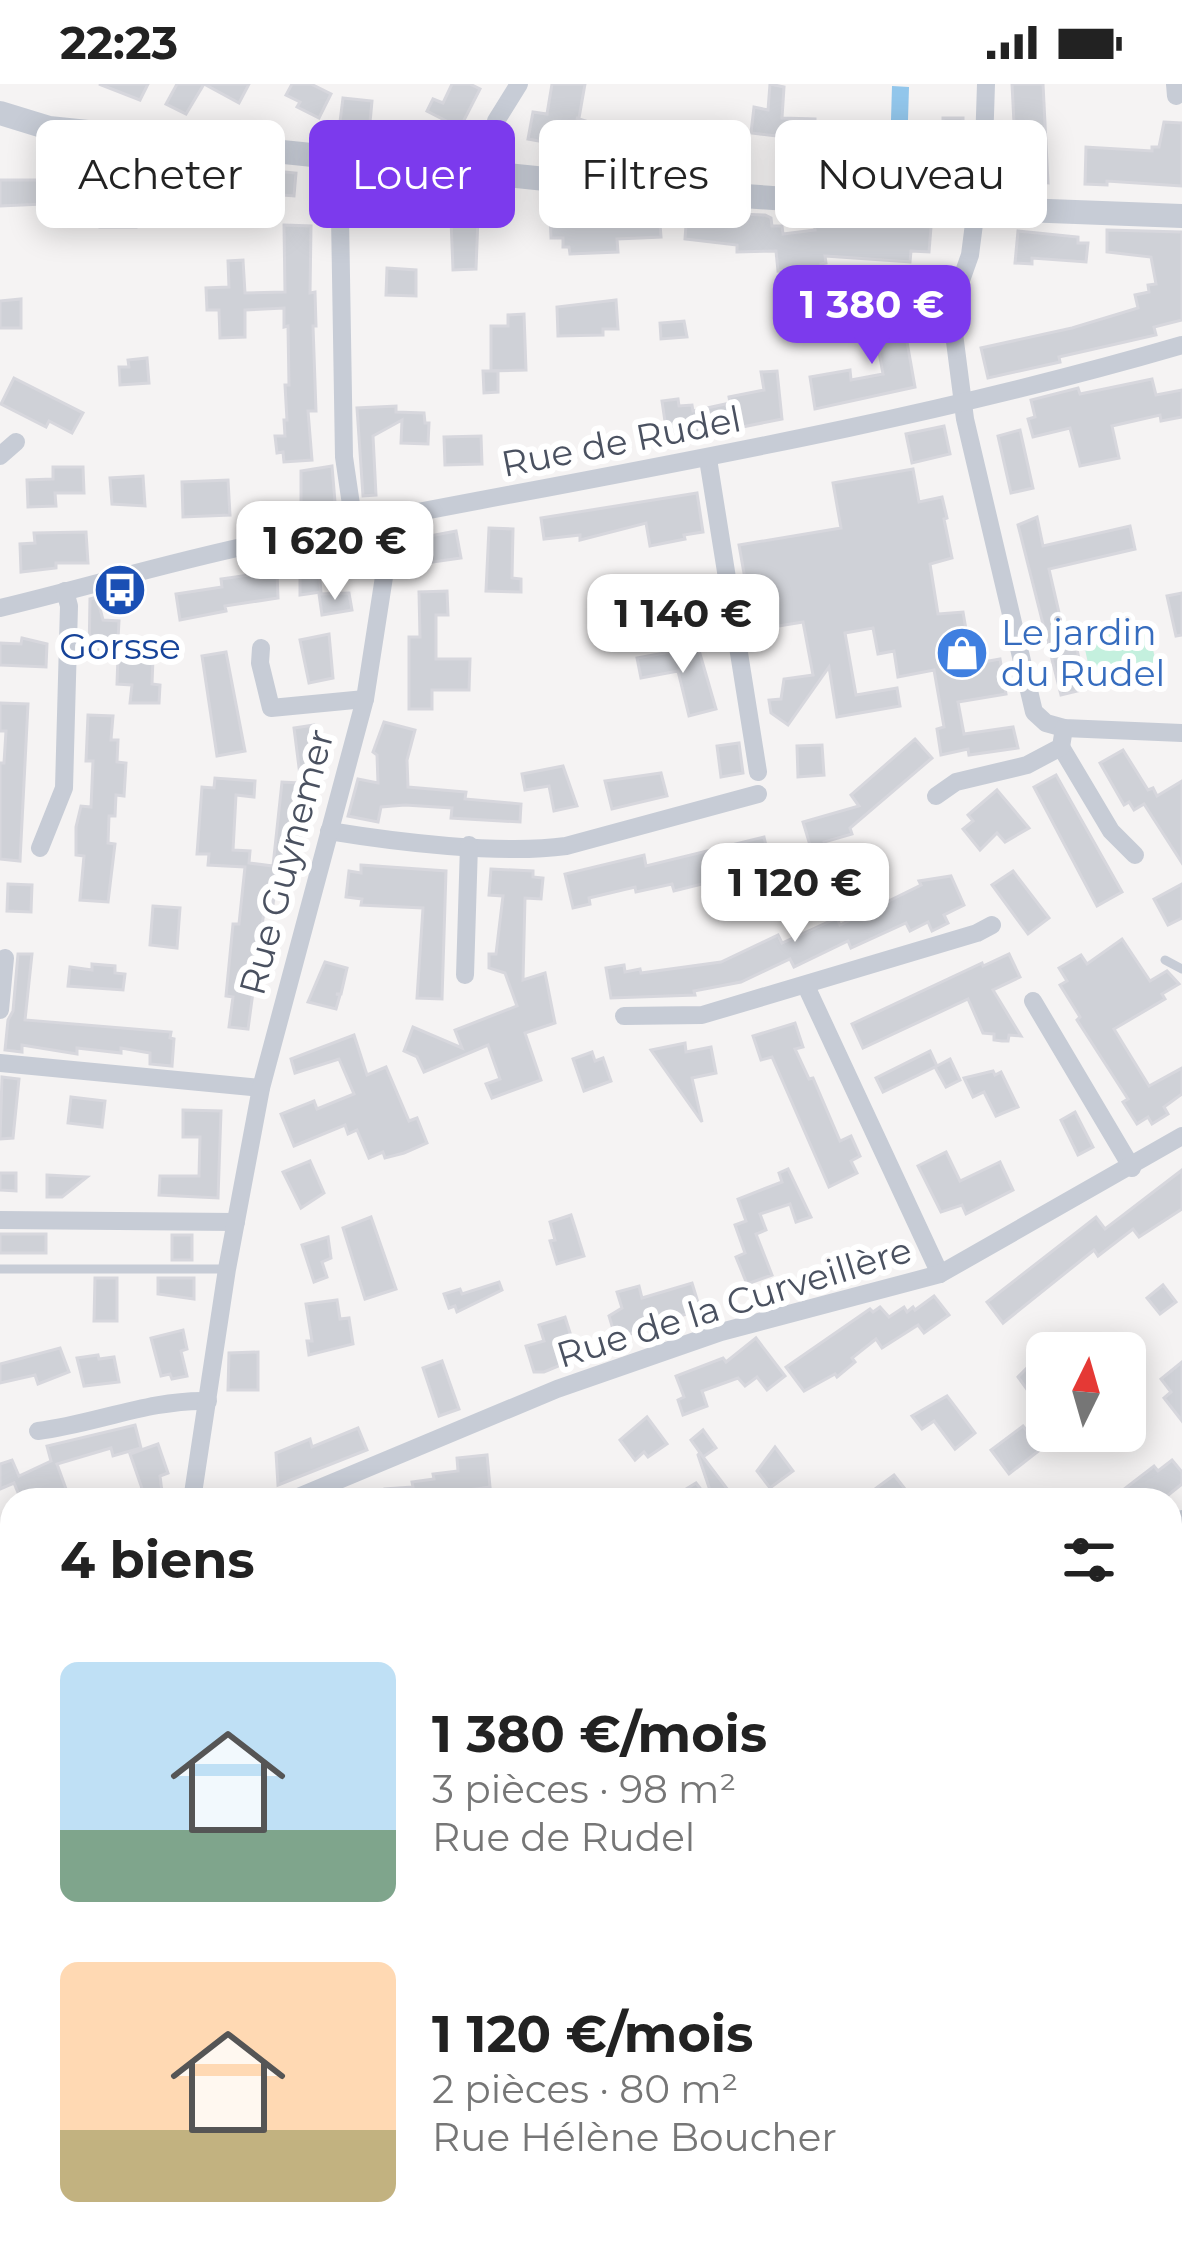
<!DOCTYPE html>
<html lang="fr">
<meta charset="utf-8">
<style>
body{margin:0;font-family:Montserrat,sans-serif;background:#f2f2f2;color:#222;height:100vh;display:flex;flex-direction:column;font-size:45px;white-space:nowrap}
*{box-sizing:border-box;margin:0}
p{font-size:39px;color:#767676}
.icon{flex:none;width:66px;height:66px;fill:none;stroke:currentColor;stroke-width:2;stroke-linecap:round;stroke-linejoin:round}
.map{position:relative;flex:1;overflow:hidden}
.side{position:absolute;left:0px;top:1404px;width:1182px;height:771px;display:flex;flex-direction:column;background:#fff;border-radius:36px 36px 0 0;box-shadow:0 6px 30px #0003}
.side>*{flex:none}
.hud{position:absolute;left:36px;top:36px;width:1110px;height:108px;display:flex;gap:24px}
.needle{width:78px;rotate:5deg}
.controls{position:absolute;left:1026px;top:1248px;display:grid;gap:24px}
.controls a{display:grid;place-items:center;width:120px;height:120px;border-radius:18px;background:#fff;box-shadow:0 6px 30px #0003;font-size:60px}
.price{position:absolute;translate:-50% -102px;padding:0 27px;border-radius:24px;background:#fff;color:#222;font-size:39px;line-height:78px;filter:drop-shadow(0 3px 6px #0008)}
.price::after{content:'';position:absolute;left:50%;top:72px;width:36px;height:27px;margin-left:-18px;background:inherit;clip-path:polygon(0 0,100% 0,50% 100%)}
.price.active{background:#7c3aed;color:#fff}
ul{padding:0;list-style:none}
li{display:flex;align-items:center;gap:36px;height:300px;padding:0 60px}
li span{display:grid;place-items:center;flex:none;width:336px;height:240px;border-radius:18px;color:#555}
li>.icon{margin-inline-start:auto}
span .icon{width:144px;height:144px;fill:#fffc;stroke-width:1}
li b{font-size:51px}
h2{display:flex;justify-content:space-between;align-items:center;height:144px;padding:0 60px;font-size:51px}
.pill{padding:0 42px;border-radius:18px;background:#fff;box-shadow:0 6px 30px #0003;font-size:42px;line-height:108px}
.pill.active{background:#7c3aed;color:#fff}
.status{display:flex;justify-content:space-between;align-items:center;height:84px;padding:0 60px;background:#fff;direction:ltr}
.status svg{height:33px;fill:currentColor}
.map>svg:first-child{display:block}
</style>
<div class="status"><b>22:23</b><svg viewBox="0 0 49 12"><path d="M0 12V9h3v3zM5 12V6h3v6zM10 12V3h3v9zM15 12V0h3v12zM26 1h20v11H26zM47 4h2v5h-2z"/></svg></div>
<div class="map">
<svg width="1182" height="2173" viewBox="0 0 1182 2173">
<rect width="100%" height="100%" fill="#f5f3f3"/>
<polygon fill="#c4f0de" points="1147,541 1156,578 1091,593 1083,556"/>
<polygon fill="#92c6eb" points="892,2 909,3 908,36 891,36"/>
<g fill="#cfd1d7" stroke="#d7d7dd" stroke-width="3">
<polygon points="99,0 148,0 140,16"/>
<polygon points="177,0 249,0 239,19 204,0 186,30 166,20"/>
<polygon points="292,0 311,0 331,10 319,34 297,23 300,18 286,11"/>
<polygon points="452,0 470,0 480,5 460,44 427,27 433,15 443,19"/>
<polygon points="552,0 585,0 579,34 576,34 592,39 590,51 630,55 631,50 662,59 660,82 608,77 609,70 528,55 533,28 547,30"/>
<polygon points="770,0 784,3 782,34 815,35 815,40 835,41 833,81 801,79 802,55 751,49 754,23 768,26"/>
<polygon points="1012,0 1043,0 1048,99 1017,97"/>
<polygon points="343,14 372,17 369,49 339,46"/>
<rect x="943" y="34" width="20" height="21"/>
<polygon points="1164,38 1182,39 1182,102 1107,97 1107,101 1085,100 1086,63 1152,67 1152,63 1159,63"/>
<polygon points="691,39 730,41 729,69 690,67"/>
<polygon points="902,49 931,55 923,95 897,93"/>
<polygon points="264,86 296,89 294,112 282,111 280,135 264,134 265,124 236,121 237,112 171,112 170,87 263,92"/>
<polygon points="0,96 85,96 86,117 136,116 136,143 100,143 100,131 65,132 65,119 0,122"/>
<polygon points="403,97 432,100 431,111 440,111 440,133 409,130 408,136 358,133 360,99 402,103"/>
<polygon points="659,127 661,153 617,155 618,168 570,170 569,163 563,163 563,154 551,154 550,132"/>
<polygon points="687,128 765,131 771,134 772,142 782,142 783,150 815,146 814,134 830,139 880,141 881,137 893,138 893,141 931,143 929,168 911,167 910,178 825,172 826,179 821,180 825,204 801,207 798,185 778,187 776,167 737,168 737,161 685,155"/>
<polygon points="478,134 476,185 453,186 451,135"/>
<polygon points="284,141 311,142 310,209 315,208 316,242 313,242 316,327 308,327 312,376 284,378 283,368 277,369 275,352 285,352 284,336 287,336 285,301 289,301 288,242 284,243 284,224 245,226 245,253 220,254 219,226 207,226 206,204 229,203 228,177 243,176 245,209 285,208"/>
<polygon points="1107,146 1182,148 1182,236 1154,243 1156,251 1059,273 1060,278 988,294 981,264 1072,244 1138,224 1135,211 1149,208 1148,201 1156,200 1151,173 1107,168"/>
<polygon points="1018,147 1078,153 1078,159 1088,159 1086,178 1032,174 1032,180 1015,179"/>
<polygon points="387,184 416,186 416,212 386,211"/>
<polygon points="925,205 926,223 912,224 907,206"/>
<polygon points="21,215 21,244 0,244 0,217"/>
<polygon points="616,216 618,245 603,245 603,251 558,252 557,223"/>
<polygon points="901,224 915,303 815,325 810,293 850,286 851,296 883,290 872,230"/>
<polygon points="524,230 526,286 491,287 491,242 508,242 508,231"/>
<polygon points="684,237 687,253 661,255 660,239"/>
<polygon points="147,274 149,299 120,301 119,283 129,283 128,276"/>
<polygon points="483,287 498,287 498,308 484,309"/>
<polygon points="777,287 782,335 668,358 662,317 678,315 679,322 692,321 693,327 730,319 729,313 764,306 761,288"/>
<polygon points="14,294 83,329 72,349 49,337 46,343 1,320"/>
<polygon points="1152,295 1156,311 1182,306 1182,333 1161,337 1160,331 1112,342 1119,374 1080,382 1070,344 1033,353 1028,335 1035,333 1031,316 1078,304 1080,310"/>
<polygon points="396,322 396,328 424,329 425,339 429,339 428,360 401,359 402,336 373,352 376,411 363,412 357,324"/>
<polygon points="944,342 950,370 912,379 906,350"/>
<polygon points="1020,346 1033,404 1011,409 998,352"/>
<polygon points="481,352 482,380 445,381 444,353"/>
<polygon points="332,382 335,418 301,423 301,387"/>
<polygon points="53,383 83,383 84,409 55,409 56,422 28,423 27,396 53,395"/>
<polygon points="913,385 919,418 942,413 947,434 944,435 952,474 930,480 938,530 963,528 972,580 1000,575 1006,610 958,618 964,650 1013,643 1018,664 969,671 968,665 941,671 937,645 944,643 934,586 898,593 894,567 878,570 873,544 845,549 856,611 897,604 900,622 837,633 829,583 788,641 771,629 769,616 781,615 784,595 813,591 803,538 754,546 739,461 841,444 833,399"/>
<polygon points="143,392 145,422 112,420 110,394"/>
<polygon points="228,396 230,431 183,433 182,398"/>
<polygon points="697,409 703,448 684,451 685,455 650,462 646,439 580,456 580,451 544,455 541,434"/>
<polygon points="1037,433 1043,462 1130,442 1135,465 1049,485 1066,559 1075,557 1086,605 1061,611 1018,441"/>
<polygon points="489,444 513,445 512,494 521,495 521,508 486,507"/>
<polygon points="456,447 461,474 418,480 414,455"/>
<polygon points="86,448 88,479 56,479 56,484 21,488 20,460 35,459 34,449"/>
<polygon points="277,487 278,514 225,522 226,527 180,536 176,510 222,503 221,495"/>
<polygon points="319,487 321,508 300,511 300,489"/>
<polygon points="711,502 720,536 702,539 698,524 688,526 684,507"/>
<polygon points="447,507 448,531 436,531 436,575 470,575 469,606 432,606 432,625 409,625 409,553 420,553 419,508"/>
<polygon points="349,509 352,526 322,531 319,510"/>
<polygon points="1182,509 1182,551 1176,552 1167,512"/>
<polygon points="97,513 103,536 119,537 117,572 89,571 90,515"/>
<polygon points="329,550 333,594 309,599 300,556"/>
<polygon points="22,554 47,560 46,583 0,581 0,559 21,560"/>
<polygon points="698,563 716,625 689,632 678,587 641,594 637,574"/>
<polygon points="226,568 245,667 217,672 202,572"/>
<polygon points="118,572 153,574 152,600 160,601 159,619 130,619 132,601 117,600"/>
<polygon points="0,619 28,620 20,777 0,775 0,679 4,679 6,647 0,647"/>
<polygon points="88,631 113,632 111,656 118,656 117,678 126,679 124,712 116,711 115,732 109,732 108,759 115,760 108,818 80,816 84,772 76,771 76,743 81,722 91,723 93,677 86,677"/>
<polygon points="384,638 415,646 407,676 408,703 466,708 465,715 521,720 520,738 451,734 452,724 405,721 381,723 378,738 348,732 358,695 378,699 377,671 373,668"/>
<polygon points="314,641 320,684 316,685 311,731 303,732 301,756 292,785 277,784 273,821 265,820 248,945 229,943 233,913 226,912 233,840 239,840 245,783 208,781 209,770 197,770 202,703 214,704 215,694 255,697 254,713 236,711 233,766 250,767 249,779 273,782 282,698 301,699 294,644"/>
<polygon points="915,655 932,674 850,744 852,750 824,758 830,785 859,778 862,790 834,798 837,810 825,813 823,807 797,814 790,789 816,781 803,738 859,722 851,711"/>
<polygon points="739,659 743,689 721,693 717,662"/>
<polygon points="822,661 824,691 798,693 797,662"/>
<polygon points="1123,666 1148,706 1153,704 1157,712 1182,697 1182,779 1144,720 1134,726 1129,718 1124,721 1100,679"/>
<polygon points="563,682 577,722 554,727 549,702 525,706 522,690"/>
<polygon points="661,689 667,712 612,725 605,697"/>
<polygon points="1056,691 1122,808 1097,822 1034,703"/>
<polygon points="997,706 1029,744 1005,758 997,749 980,766 963,745 973,737 968,731"/>
<polygon points="764,753 771,783 674,807 672,800 636,808 635,803 589,814 590,820 573,824 565,790 644,771 646,782"/>
<polygon points="361,781 446,787 442,915 417,914 423,824 361,821 362,815 346,813 349,787 361,789"/>
<polygon points="491,785 533,787 533,793 543,794 541,815 525,814 523,896 545,889 555,939 525,949 541,996 492,1014 486,1000 500,995 488,961 424,988 417,973 404,967 413,943 462,964 455,946 517,922 505,889 489,884 489,870 496,870 503,812 489,811"/>
<polygon points="1013,787 1049,834 1028,850 992,801"/>
<polygon points="951,792 964,821 944,831 948,839 932,847 928,838 910,847 906,839 851,864 848,857 794,883 790,875 741,898 694,907 695,911 611,914 606,884 624,881 625,888 640,885 641,889 721,878 778,851 782,859 837,834 840,841 921,801 919,797"/>
<polygon points="8,800 32,801 31,828 7,827"/>
<polygon points="1182,800 1182,834 1168,841 1154,815"/>
<polygon points="153,822 180,824 177,864 150,861"/>
<polygon points="1122,855 1150,897 1167,887 1179,900 1162,910 1165,915 1114,945 1149,1002 1182,984 1182,1010 1164,1023 1168,1030 1152,1040 1148,1033 1137,1040 1123,1018 1128,1015 1077,936 1080,933 1060,901 1067,897 1059,884 1081,871 1087,880"/>
<polygon points="18,870 32,870 25,936 171,948 170,954 174,955 172,982 150,980 150,969 121,964 121,969 77,964 77,970 22,961 22,968 5,966 8,936 13,927"/>
<polygon points="1009,870 1020,893 993,906 1021,952 1009,951 1008,957 1002,957 994,956 994,950 983,949 968,915 863,964 852,940 982,879 983,882"/>
<polygon points="325,878 347,884 341,910 336,910 340,911 336,925 308,918"/>
<polygon points="92,880 115,882 115,889 125,890 123,906 68,902 70,883 92,886"/>
<polygon points="795,939 803,963 795,965 809,995 813,994 840,1057 851,1052 860,1072 851,1077 857,1089 829,1103 772,973 761,976 753,952"/>
<polygon points="354,951 367,991 386,983 409,1037 417,1034 427,1059 404,1069 385,1074 383,1068 369,1074 357,1046 348,1050 345,1041 294,1062 281,1030 314,1017 317,1025 354,1010 339,975 295,989 291,975"/>
<polygon points="685,959 686,968 711,963 716,989 692,994 702,1038 651,966"/>
<polygon points="930,967 937,982 883,1008 876,994"/>
<polygon points="592,968 595,977 603,974 611,997 584,1007 573,975"/>
<polygon points="950,975 960,996 946,1003 935,983"/>
<polygon points="993,987 995,991 1001,988 1018,1023 996,1032 984,1008 973,1013 964,994"/>
<polygon points="2,993 19,995 13,1054 0,1055"/>
<polygon points="71,1013 105,1017 102,1043 68,1039"/>
<polygon points="183,1026 221,1027 218,1114 159,1111 160,1092 199,1092 200,1053 183,1053"/>
<polygon points="1075,1028 1093,1063 1078,1071 1061,1036"/>
<polygon points="946,1068 960,1097 1000,1078 1013,1106 966,1130 962,1121 941,1128 918,1082"/>
<polygon points="310,1077 324,1109 301,1124 283,1088"/>
<polygon points="788,1085 811,1133 796,1138 790,1120 760,1130 766,1146 756,1150 772,1191 747,1200 736,1173 745,1169 735,1141 746,1137 738,1115 782,1098 779,1089"/>
<polygon points="1182,1086 1182,1125 1139,1153 1133,1145 1098,1172 1094,1166 1003,1239 987,1218 1096,1133 1105,1145"/>
<polygon points="0,1089 16,1089 16,1107 0,1106"/>
<polygon points="47,1091 87,1093 62,1113 47,1113"/>
<polygon points="571,1131 584,1172 557,1180 550,1157 555,1156 550,1138"/>
<polygon points="371,1133 396,1205 365,1215 343,1144"/>
<rect x="0" y="1150" width="46" height="19"/>
<rect x="172" y="1151" width="20" height="25"/>
<polygon points="328,1153 331,1174 322,1178 327,1193 314,1198 302,1161"/>
<polygon points="95,1194 117,1194 117,1237 94,1237"/>
<polygon points="158,1194 194,1194 194,1215 158,1210"/>
<polygon points="499,1198 502,1206 457,1228 455,1222 449,1224 444,1210 460,1205 462,1210"/>
<polygon points="692,1199 700,1225 616,1255 609,1232 622,1224 617,1208 639,1202 642,1214"/>
<polygon points="1163,1201 1176,1218 1160,1230 1147,1214"/>
<polygon points="934,1212 949,1231 924,1249 918,1241 882,1264 876,1255 852,1274 855,1278 837,1293 835,1290 804,1307 786,1283 870,1225 873,1228 880,1223 889,1233 904,1223 907,1228 913,1223 915,1226"/>
<polygon points="337,1216 340,1235 349,1234 353,1260 309,1271 307,1257 312,1257 306,1220"/>
<polygon points="565,1233 578,1274 544,1288 534,1288 526,1262 544,1257 539,1241"/>
<polygon points="183,1246 187,1265 181,1267 187,1292 172,1295 170,1290 161,1292 151,1254"/>
<polygon points="756,1254 785,1292 767,1306 757,1293 745,1302 738,1294 702,1307 707,1322 683,1331 678,1316 684,1313 676,1292 723,1274 726,1278"/>
<polygon points="60,1264 69,1288 38,1300 35,1291 0,1299 0,1280"/>
<polygon points="258,1268 258,1306 228,1306 229,1269"/>
<polygon points="98,1271 99,1275 114,1273 119,1298 84,1302 77,1274"/>
<polygon points="1037,1274 1047,1287 1047,1305 1034,1315 1018,1293"/>
<polygon points="442,1277 459,1325 439,1332 423,1284"/>
<polygon points="1182,1278 1182,1337 1164,1314 1171,1308 1161,1295"/>
<polygon points="947,1312 975,1349 955,1365 934,1337 922,1345 912,1332"/>
<polygon points="647,1333 667,1360 648,1373 644,1368 635,1376 620,1356"/>
<polygon points="135,1341 141,1364 113,1372 111,1364 57,1380 70,1416 21,1416 14,1399 0,1405 0,1380 12,1376 19,1392 51,1377 47,1362"/>
<polygon points="1023,1342 1041,1365 1009,1390 991,1366"/>
<polygon points="358,1344 367,1366 278,1401 276,1369 310,1355 312,1363"/>
<polygon points="703,1346 716,1364 703,1373 691,1356"/>
<polygon points="158,1360 168,1389 160,1392 163,1416 146,1416 130,1370"/>
<polygon points="775,1363 793,1387 770,1404 757,1387"/>
<polygon points="700,1369 728,1406 713,1415 698,1371"/>
<polygon points="487,1371 490,1403 461,1407 462,1416 386,1416 385,1405 413,1403 412,1398 434,1395 433,1390 458,1387 457,1374"/>
<polygon points="1172,1376 1182,1388 1182,1400 1162,1416 1110,1416 1154,1382 1158,1387"/>
<polygon points="894,1391 905,1405 884,1416 875,1405"/>
<polygon points="696,1399 709,1416 668,1416"/>
</g>
<g fill="none" stroke-linecap="round" stroke-linejoin="round">
<g stroke="#c7ccd6" stroke-width="9">
<polyline points="1165,876 1182,885"/>
<polyline points="0,1185 227,1185"/>
</g>
<g stroke="#c7ccd6" stroke-width="18">
<polyline points="986,0 984,62 970,171 954,216 953,242 965,335 1034,628 1046,639 1064,644 1182,649"/>
<polyline points="1175,0 1176,12"/>
<polyline points="339,71 344,373 354,441"/>
<polyline points="484,87 496,37 519,0"/>
<polyline points="0,372 16,358"/>
<polyline points="708,375 758,688"/>
<path d="M0,524c88,-21 176,-48 265,-66 307,-62 616,-109 917,-197"/>
<polyline points="261,564 260,579 271,624 365,615"/>
<polyline points="1061,663 1111,747 1135,771"/>
<polyline points="936,712 956,698 1027,681 1061,663 1064,644"/>
<path d="M329,747c67,11 172,24 237,15l192,-52"/>
<polyline points="40,764 64,704 69,522 65,507"/>
<polyline points="465,891 469,761"/>
<polyline points="806,902 940,1190"/>
<polyline points="1033,917 1132,1084"/>
<polyline points="0,926 5,874"/>
<polyline points="624,932 702,931 977,849 992,841"/>
<polyline points="0,979 261,1004"/>
<polyline points="0,1136 236,1138"/>
<path d="M38,1347c57,-7 113,-32 170,-30"/>
<polyline points="192,1416 227,1185 261,1004 365,615 393,435"/>
<polyline points="291,1416 557,1305 721,1248 940,1190 1182,1052"/>
<polyline points="1170,1446 1182,1435"/>
<polyline points="1170,1516 1182,1535"/>
<polyline points="0,1525 12,1521"/>
<polyline points="0,1702 12,1703"/>
<polyline points="1170,1972 1182,1974"/>
<polyline points="0,2058 12,2058"/>
<polyline points="1170,2132 1182,2102"/>
<polyline points="352,2173 362,2163"/>
<polyline points="1153,2173 1157,2163"/>
</g>
<polyline stroke="#c7ccd6" stroke-width="24" points="0,29 49,44 643,105 860,120 1182,132"/>
<g stroke="#b5b6bc" stroke-width="6">
<polyline points="0,1678 12,1679"/>
<polyline points="1170,1834 1182,1836"/>
</g>
</g>
<defs>
<g id="bus-disc" transform="scale(2.7)"><circle r="9.5" fill="#1a4fb4" stroke="#fff"/><path d="M-5-6H5V4H4V6H2V4H-2V6H-4V4H-5ZM-3.5-4V0h7V-4ZM-3.5 1.2v1.5H-2V1.2ZM2 1.2v1.5H3.5V1.2Z" fill="#fff"/></g>
<g id="shop-disc" transform="scale(2.7)"><circle r="9.5" fill="#3f7fe0" stroke="#fff"/><path d="M-5-2.5h2.3a2.7 3.5 0 0 1 5.4 0H5L5.5 6h-11ZM-1.5-2.5h3a1.5 2.3 0 0 0-3 0Z" fill="#fff"/></g>
</defs>
<g fill-rule="evenodd">
<use href="#bus-disc" x="120" y="506"/>
<use href="#shop-disc" x="962" y="569"/>
</g>
<g text-anchor="middle" dominant-baseline="central" stroke-width="12" stroke-linejoin="round" paint-order="stroke">
<g font-size="36" fill="#4a5160" stroke="#fff">
<text transform="translate(621 357) rotate(-11)">Rue de Rudel</text>
<text transform="translate(286 778) rotate(-75)">Rue Guynemer</text>
<text transform="translate(734 1218) rotate(-17)">Rue de la Curveillère</text>
</g>
<g font-size="36" fill="#366cbe" stroke="#fff" text-anchor="start">
<text x="1001" y="548">Le jardin<tspan x="1001" dy="41">du Rudel</tspan></text>
</g>
<g font-size="36" fill="#164399" stroke="#fff">
<text x="120" y="562">Gorsse</text>
</g>
</g>
</svg>
<div class="controls">
<a><svg class="needle" viewBox="-14 -14 28 28"><path d="M0-13l5 13h-10z" fill="#e53935"/><path d="M0 13l5-13h-10z" fill="#767676"/></svg></a>
</div>
<b class="price active" style="left:872px;top:283px">1 380 €</b>
<b class="price" style="left:335px;top:519px">1 620 €</b>
<b class="price" style="left:683px;top:592px">1 140 €</b>
<b class="price" style="left:795px;top:861px">1 120 €</b>
<div class="hud">
<a class="pill">Acheter</a>
<a class="pill active">Louer</a>
<a class="pill">Filtres</a>
<a class="pill">Nouveau</a>
</div>
<section class="side">
<h2>4 biens<svg class="icon" aria-label="filters" viewBox="0 0 24 24"><path d="M4 7h16M4 17h16"/><circle cx="9" cy="7" r="2"/><circle cx="15" cy="17" r="2"/></svg></h2>
<ul>
<li><span style="background:linear-gradient(#bfe0f5 70%,#7fa58c 0)"><svg class="icon" aria-label="home" viewBox="0 0 24 24"><path d="M3 11l9-7 9 7M6 9v11h12V9"/></svg></span><div><b>1 380 €/mois</b><p>3 pièces · 98 m²</p><p>Rue de Rudel</p></div></li>
<li><span style="background:linear-gradient(#ffd9b3 70%,#c2b280 0)"><svg class="icon" aria-label="home" viewBox="0 0 24 24"><path d="M3 11l9-7 9 7M6 9v11h12V9"/></svg></span><div><b>1 120 €/mois</b><p>2 pièces · 80 m²</p><p>Rue Hélène Boucher</p></div></li>
</ul>
</section>
</div>
